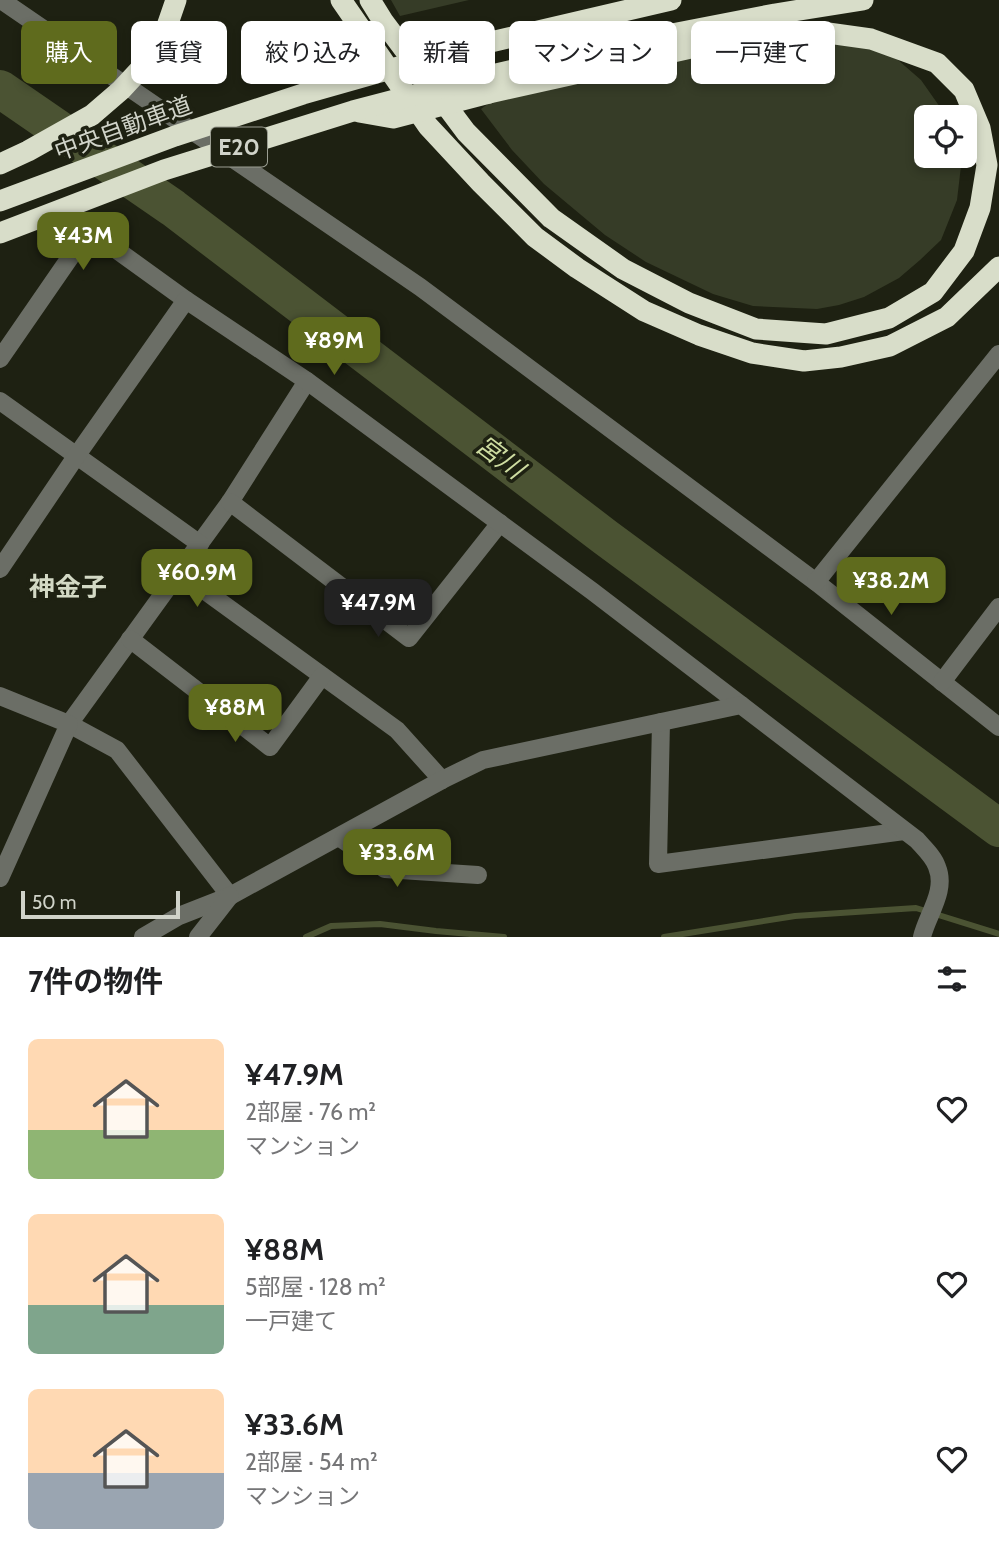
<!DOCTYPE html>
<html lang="ja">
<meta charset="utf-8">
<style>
body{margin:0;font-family:Cabin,"Noto Sans JP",sans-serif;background:#f6f6f6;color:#202124;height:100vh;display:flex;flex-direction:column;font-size:26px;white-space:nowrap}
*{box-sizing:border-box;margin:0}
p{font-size:23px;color:#757577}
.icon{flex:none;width:38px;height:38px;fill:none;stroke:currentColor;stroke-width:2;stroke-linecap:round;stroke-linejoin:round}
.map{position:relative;height:937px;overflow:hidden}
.drawer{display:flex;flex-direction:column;background:#fff;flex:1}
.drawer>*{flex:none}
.top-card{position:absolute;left:21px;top:21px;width:957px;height:63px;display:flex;gap:14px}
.tools{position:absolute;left:914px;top:105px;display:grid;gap:14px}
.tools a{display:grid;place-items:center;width:63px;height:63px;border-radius:10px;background:#fff;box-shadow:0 4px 10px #0003;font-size:35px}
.scale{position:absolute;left:21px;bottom:18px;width:159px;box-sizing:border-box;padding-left:7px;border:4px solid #d0d3c9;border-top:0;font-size:19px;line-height:24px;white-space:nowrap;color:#d0d3c9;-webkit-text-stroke:5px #1e2112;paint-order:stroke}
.price{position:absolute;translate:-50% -60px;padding:0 16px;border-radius:14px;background:#5f6b1d;color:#fff;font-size:23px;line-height:46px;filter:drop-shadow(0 2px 4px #0008)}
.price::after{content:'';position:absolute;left:50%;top:42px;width:21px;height:16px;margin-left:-10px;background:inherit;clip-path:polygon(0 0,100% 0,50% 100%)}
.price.active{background:#222;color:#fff}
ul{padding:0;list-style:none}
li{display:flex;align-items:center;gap:21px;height:175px;padding:0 28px}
li span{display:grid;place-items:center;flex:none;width:196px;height:140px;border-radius:10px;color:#555}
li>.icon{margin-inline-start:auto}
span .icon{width:84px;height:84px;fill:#fffc;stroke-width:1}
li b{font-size:30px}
h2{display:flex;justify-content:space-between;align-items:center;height:84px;padding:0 28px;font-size:30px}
.pill{padding:0 24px;border-radius:10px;background:#fff;box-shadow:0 4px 10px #0003;font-size:24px;line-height:63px}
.pill.active{background:#5f6b1d;color:#fff}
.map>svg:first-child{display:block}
</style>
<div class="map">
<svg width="999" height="937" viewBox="0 0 999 937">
<rect width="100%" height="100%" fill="#1e2112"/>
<g fill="#363c27">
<polygon points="391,0 469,0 400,16"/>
<polygon points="785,35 872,47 898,60 921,80 947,117 926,117 926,156 959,156 961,166 957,200 941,240 920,260 899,278 864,297 839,305 817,309 753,306 713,294 646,262 605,235 544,184 512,150 481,109 502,93"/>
</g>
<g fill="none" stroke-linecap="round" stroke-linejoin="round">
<g stroke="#4b5333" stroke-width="6">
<polyline points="306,937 331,926 380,924 436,931 504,937"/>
<polyline points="664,937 795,916 916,908 999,934"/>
</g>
<polyline stroke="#4b5333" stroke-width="38" points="0,89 173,208 605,537 999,828"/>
<g stroke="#6b6e66" stroke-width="18">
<polyline points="1,0 420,287 816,582 999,727"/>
<polyline points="0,359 89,230 186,300"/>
<polyline points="307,381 230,502 179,572 397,730 442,780"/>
<polyline points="0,401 200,544"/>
<polyline points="230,502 409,638 500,523"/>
<polyline points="0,569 77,455 186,300 307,381 592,591 741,705"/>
<polyline points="179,572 69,724 117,750 230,896"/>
<polyline points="816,582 999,354"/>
<polyline points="130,639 270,747 322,676"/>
<polyline points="942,682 999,607"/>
<polyline points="0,696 69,724 0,878"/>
<polyline points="661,722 658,864 904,831"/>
<polyline points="339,837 385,869 478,875"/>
<path d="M143,937l36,-21 51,-20 212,-116 41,-20 258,-55 176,135c7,8 17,17 20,27 10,24 -10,48 -15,70"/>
<polyline points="198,937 230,896"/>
</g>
<g stroke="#d8ddc9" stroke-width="21">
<polyline points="341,0 428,126 481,183 535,237 577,268 644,311 699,335 752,353 804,361 841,357 890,346 947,317 999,267"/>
<polyline points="370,0 383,21 466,132 551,218 623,269 689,303 756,329 826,334 889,318 933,292 964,251 980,208 987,165 980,128 964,90 937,63 871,39 828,33 773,33 718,42 489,93"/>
<polyline points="165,32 176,0"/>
<polyline points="465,48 671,0"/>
<polyline points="483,77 641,40 775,14 863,0"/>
</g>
<g stroke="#d8ddc9" stroke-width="21">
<polyline points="359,112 393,118 489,93"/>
<polyline points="0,164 28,151 92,115 121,90 146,63 165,32"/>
<polyline points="0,201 175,136 303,94 465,48"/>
<polyline points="0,233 164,170 353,111 483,77"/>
</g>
</g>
<g text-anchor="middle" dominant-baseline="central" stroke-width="7" stroke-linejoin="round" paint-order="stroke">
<rect fill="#1e2112" stroke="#9b9e92" stroke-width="2" x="211" y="127.5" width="56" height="39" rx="5"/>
<g font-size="23" font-weight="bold" fill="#d0d3c9">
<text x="239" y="147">E20</text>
</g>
<g font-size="24" fill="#d0d3c9" stroke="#1e2112">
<text transform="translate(123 128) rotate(-20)">中央自動車道</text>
</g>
<g font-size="26" font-style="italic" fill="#cedca1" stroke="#1e2112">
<text transform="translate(500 457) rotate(37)">宮川</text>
</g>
<g font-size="26" font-weight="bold" fill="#d3d9c5" stroke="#1e2112">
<text x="68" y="587">神金子</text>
</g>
</g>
</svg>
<div class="tools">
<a><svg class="icon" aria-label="locate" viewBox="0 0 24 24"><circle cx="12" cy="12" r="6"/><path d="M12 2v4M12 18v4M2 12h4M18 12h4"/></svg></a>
</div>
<div class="scale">50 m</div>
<b class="price" style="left:83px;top:272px">¥43M</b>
<b class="price" style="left:334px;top:377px">¥89M</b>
<b class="price" style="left:197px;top:609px">¥60.9M</b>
<b class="price" style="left:891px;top:617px">¥38.2M</b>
<b class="price active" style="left:378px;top:639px">¥47.9M</b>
<b class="price" style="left:235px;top:744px">¥88M</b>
<b class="price" style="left:397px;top:889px">¥33.6M</b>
<div class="top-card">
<a class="pill active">購入</a>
<a class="pill">賃貸</a>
<a class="pill">絞り込み</a>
<a class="pill">新着</a>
<a class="pill">マンション</a>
<a class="pill">一戸建て</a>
</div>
</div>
<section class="drawer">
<h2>7件の物件<svg class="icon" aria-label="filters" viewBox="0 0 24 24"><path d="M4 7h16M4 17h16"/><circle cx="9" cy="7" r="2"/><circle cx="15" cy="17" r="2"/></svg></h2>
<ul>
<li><span style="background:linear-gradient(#ffd9b3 65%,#8fb573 0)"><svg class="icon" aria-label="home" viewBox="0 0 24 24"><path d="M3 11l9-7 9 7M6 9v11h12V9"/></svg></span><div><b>¥47.9M</b><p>2部屋 · 76 m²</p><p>マンション</p></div><svg class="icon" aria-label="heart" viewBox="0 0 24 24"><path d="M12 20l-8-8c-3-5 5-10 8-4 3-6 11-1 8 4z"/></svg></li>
<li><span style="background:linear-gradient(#ffd9b3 65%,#7fa58c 0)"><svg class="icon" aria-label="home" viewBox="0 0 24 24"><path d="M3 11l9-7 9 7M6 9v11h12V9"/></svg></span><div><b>¥88M</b><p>5部屋 · 128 m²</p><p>一戸建て</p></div><svg class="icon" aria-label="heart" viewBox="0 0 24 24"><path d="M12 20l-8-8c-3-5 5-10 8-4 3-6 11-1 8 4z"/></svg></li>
<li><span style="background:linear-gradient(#ffd9b3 60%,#9aa5b1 0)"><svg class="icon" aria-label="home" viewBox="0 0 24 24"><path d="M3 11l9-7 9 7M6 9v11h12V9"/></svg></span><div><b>¥33.6M</b><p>2部屋 · 54 m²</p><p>マンション</p></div><svg class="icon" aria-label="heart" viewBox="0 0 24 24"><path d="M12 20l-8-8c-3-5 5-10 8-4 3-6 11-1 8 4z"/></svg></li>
</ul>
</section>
